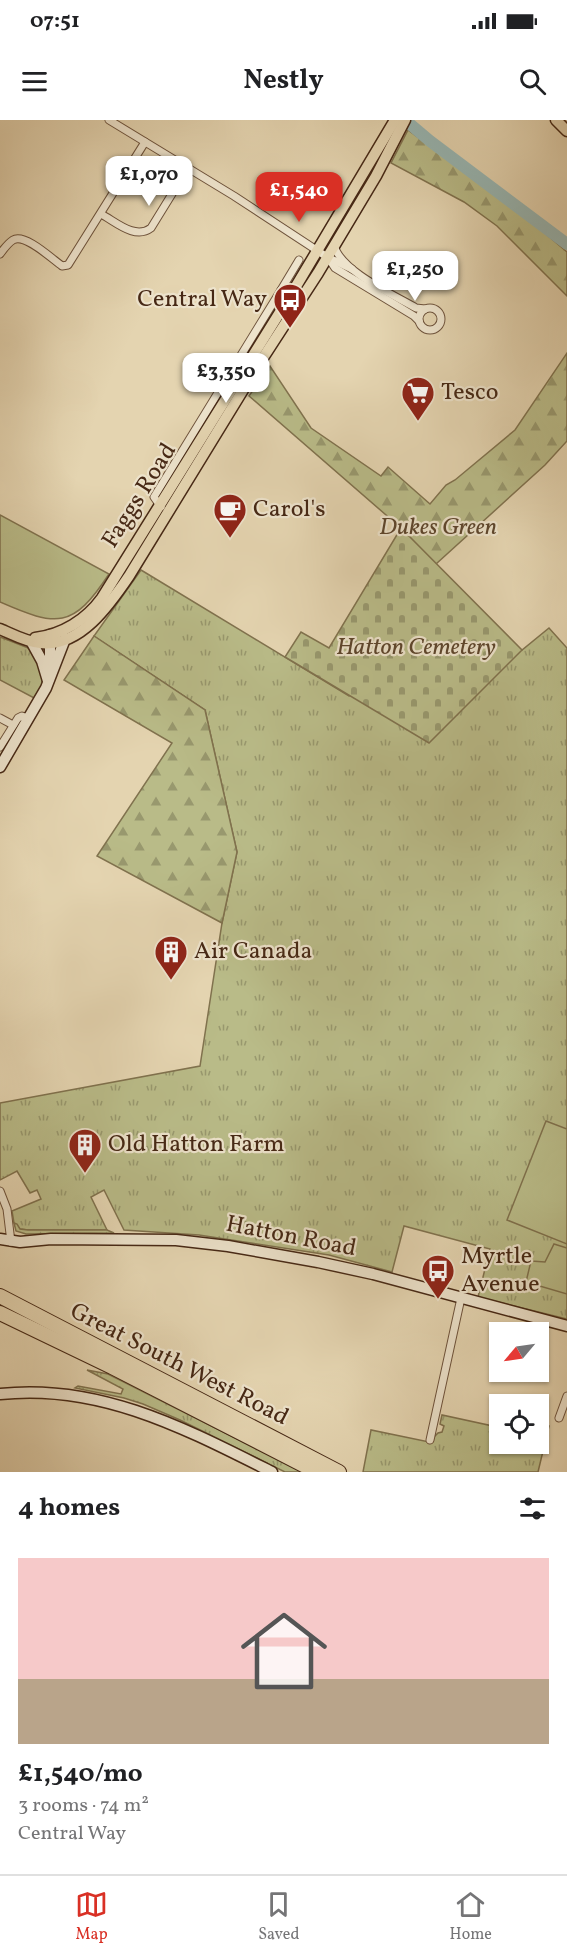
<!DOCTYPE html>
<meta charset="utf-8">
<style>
body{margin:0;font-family:Vollkorn,serif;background:#f2f2f2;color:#202124;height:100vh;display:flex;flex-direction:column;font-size:22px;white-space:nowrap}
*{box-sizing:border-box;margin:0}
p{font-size:20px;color:#757577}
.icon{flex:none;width:33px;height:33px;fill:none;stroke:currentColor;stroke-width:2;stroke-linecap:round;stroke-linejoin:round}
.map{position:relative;height:1352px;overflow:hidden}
.details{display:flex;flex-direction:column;background:#fff;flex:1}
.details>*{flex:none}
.needle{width:39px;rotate:241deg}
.controls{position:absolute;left:489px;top:1202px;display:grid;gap:12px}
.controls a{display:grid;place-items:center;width:60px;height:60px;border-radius:0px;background:#fff;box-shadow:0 2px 4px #0004;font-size:30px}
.price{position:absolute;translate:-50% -51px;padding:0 14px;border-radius:12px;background:#fff;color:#222;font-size:20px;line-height:39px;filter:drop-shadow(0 2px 3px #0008)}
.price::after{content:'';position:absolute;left:50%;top:36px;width:18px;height:14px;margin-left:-9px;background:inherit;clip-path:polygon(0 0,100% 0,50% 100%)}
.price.on{background:#d93025;color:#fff}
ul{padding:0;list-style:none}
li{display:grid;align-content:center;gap:12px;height:318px;padding:0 18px}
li+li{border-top:2px solid #e0e0e0}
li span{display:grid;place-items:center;height:186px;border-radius:0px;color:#555}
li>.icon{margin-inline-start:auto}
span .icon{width:108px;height:108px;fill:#fffc;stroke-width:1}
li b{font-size:26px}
h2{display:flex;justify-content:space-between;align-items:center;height:72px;padding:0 18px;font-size:26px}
.status{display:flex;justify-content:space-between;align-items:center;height:42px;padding:0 30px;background:#fff;direction:ltr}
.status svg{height:16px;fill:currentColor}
header{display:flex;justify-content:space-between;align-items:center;height:78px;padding:0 18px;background:#fff;font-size:27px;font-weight:700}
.tabs{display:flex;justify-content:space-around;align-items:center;height:84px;border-top:2px solid #e0e0e0;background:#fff;font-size:16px;color:#757577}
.tabs a{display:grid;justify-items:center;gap:3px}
.tabs .on{color:#d93025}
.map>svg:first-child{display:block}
</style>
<div class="status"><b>07:51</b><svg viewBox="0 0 49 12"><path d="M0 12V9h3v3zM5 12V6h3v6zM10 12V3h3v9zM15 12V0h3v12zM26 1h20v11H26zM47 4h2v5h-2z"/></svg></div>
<header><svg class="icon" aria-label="menu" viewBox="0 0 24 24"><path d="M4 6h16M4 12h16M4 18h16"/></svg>Nestly<svg class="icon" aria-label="search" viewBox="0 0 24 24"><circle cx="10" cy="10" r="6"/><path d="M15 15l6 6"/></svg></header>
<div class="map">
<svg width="567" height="1352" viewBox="0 0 567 1352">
<defs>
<pattern id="grass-tufts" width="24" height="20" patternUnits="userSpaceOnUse" patternTransform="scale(1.5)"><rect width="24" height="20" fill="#b9bb88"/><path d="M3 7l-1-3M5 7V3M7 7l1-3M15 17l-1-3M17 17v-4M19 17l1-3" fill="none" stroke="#98986e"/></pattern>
<pattern id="forest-firs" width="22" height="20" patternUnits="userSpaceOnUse" patternTransform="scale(1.5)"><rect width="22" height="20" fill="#b9bb88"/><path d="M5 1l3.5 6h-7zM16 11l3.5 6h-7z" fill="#98986e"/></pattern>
<pattern id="cemetery-stones" width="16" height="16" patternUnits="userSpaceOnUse" patternTransform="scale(1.5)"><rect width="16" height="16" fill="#b9bb88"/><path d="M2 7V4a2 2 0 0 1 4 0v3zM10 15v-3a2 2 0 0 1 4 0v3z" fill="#98986e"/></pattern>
</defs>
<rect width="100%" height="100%" fill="#e4d4b0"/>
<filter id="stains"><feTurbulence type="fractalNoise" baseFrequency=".00333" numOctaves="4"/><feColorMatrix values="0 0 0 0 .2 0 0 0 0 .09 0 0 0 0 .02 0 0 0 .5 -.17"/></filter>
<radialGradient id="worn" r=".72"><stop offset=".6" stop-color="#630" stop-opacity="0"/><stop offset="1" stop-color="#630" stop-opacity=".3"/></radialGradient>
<g fill="url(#grass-tufts)" stroke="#80724e" stroke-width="1.5">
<polygon points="141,450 349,576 522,530 549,508 567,528 567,1199 478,1177 490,1129 404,1106 392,1152 329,1135 199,1115 124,1110 104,1070 91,1077 107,1110 28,1110 20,1109 14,1103 12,1091 41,1079 37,1070 30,1073 17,1051 0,1060 0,983 200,946 222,803 237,732 205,590 94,516"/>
<polygon points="0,517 31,529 43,556 44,566 36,579 0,560"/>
<polygon points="87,1250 108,1254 303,1352 285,1352 180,1300 143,1284 124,1278 75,1268 78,1266 121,1274 123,1269"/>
<polygon points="496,1292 499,1292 500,1323 538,1323 539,1303 549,1306 538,1352 363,1352 371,1310 429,1322 438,1313 442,1312 444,1306 440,1304 442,1295 493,1306"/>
</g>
<g fill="url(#forest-firs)" stroke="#80724e" stroke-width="1.5">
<polygon points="408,10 532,102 567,132 567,176 497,106 464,82 391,43"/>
<polygon points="567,233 567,321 545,345 436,444 401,408 249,276 270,246 311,308 381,356 388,347 430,384 446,365 455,360 515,310"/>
<polygon points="94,516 205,590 237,732 222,803 97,736 172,623 64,560"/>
<polygon points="14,1103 17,1104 20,1109 28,1110 107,1110 114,1113 26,1114 16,1111"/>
</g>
<polygon fill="url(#cemetery-stones)" stroke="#80724e" stroke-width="1.5" points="401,408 522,530 429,623 285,537 301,512 329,528"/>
<g fill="#b9bb88" stroke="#80724e" stroke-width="1.5">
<path d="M0,395l109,59c-36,55 -52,53 -109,28z"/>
<polygon points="546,1001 567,1009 567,1124 507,1100"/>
<polygon points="554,1124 567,1128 567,1174 526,1162 531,1141 545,1142"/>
</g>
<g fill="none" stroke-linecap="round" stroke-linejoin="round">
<polyline stroke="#98b7b4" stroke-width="12" points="405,0 430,21 567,124"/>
<g stroke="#6e533c" stroke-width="9">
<g id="street">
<polyline points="109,0 234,76 327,137 352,149"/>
<path d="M101,94c15,8 34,26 50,14l37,-60"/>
<path d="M334,125c6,26 60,50 82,63l9,1"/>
<path d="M0,134c3,-4 8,-11 13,-14 12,-7 39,19 49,26l6,-1 77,-123"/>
<polyline points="327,136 335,148 414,196 419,201"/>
<polyline points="281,170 299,140"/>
<circle cx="430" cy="199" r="11"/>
<polyline points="161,387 154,377 281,170 286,170 291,174"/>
<polyline points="0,598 13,605"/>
<polyline points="0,627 18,598 22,596 29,598"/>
<polyline points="0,1071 7,1089 11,1122"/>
<polyline points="559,1298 567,1276"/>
<polyline points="430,1320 461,1178"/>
</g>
</g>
<g stroke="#462815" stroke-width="13">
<g id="secondary">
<polyline points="50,515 50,550"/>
<polyline points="31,521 42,541 48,561"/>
<polyline points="0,647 46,568 65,519"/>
<polyline points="0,1119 20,1122 51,1119 176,1120 228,1126 318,1142 373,1154 567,1206"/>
<path d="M0,1274c100,-11 186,35 272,78"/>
</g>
</g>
<g stroke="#462815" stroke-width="13">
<g id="primary">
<polyline points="556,0 567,11"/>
<path d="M0,509c12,5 26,13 40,14 40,5 70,-39 89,-67l128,-209 61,-94 58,-97 29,-56"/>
<path d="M35,518c27,-3 51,-18 67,-40l193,-310 100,-168"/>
</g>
</g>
<g stroke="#462815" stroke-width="16">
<g id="highway">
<polyline points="0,1176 339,1352"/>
<polyline points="0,1193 112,1247 317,1352"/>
</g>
</g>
<use href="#street" stroke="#ede3cc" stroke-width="7"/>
<use href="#secondary" stroke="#ede3cc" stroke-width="10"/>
<use href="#primary" stroke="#e4d4b0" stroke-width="10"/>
<use href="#highway" stroke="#e4d4b0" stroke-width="14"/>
</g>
<defs>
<g id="bus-pin" transform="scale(1.725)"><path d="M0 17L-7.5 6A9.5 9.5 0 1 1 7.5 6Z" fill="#8f2418" stroke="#ede3cc"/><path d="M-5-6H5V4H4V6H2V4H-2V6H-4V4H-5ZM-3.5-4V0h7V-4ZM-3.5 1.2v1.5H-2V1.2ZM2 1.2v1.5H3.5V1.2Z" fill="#fff"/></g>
<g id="supermarket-pin" transform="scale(1.725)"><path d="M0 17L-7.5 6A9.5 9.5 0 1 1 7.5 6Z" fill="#8f2418" stroke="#ede3cc"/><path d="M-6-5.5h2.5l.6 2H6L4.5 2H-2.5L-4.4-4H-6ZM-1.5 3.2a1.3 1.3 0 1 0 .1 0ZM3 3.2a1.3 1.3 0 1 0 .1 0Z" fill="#fff"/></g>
<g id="cafe-pin" transform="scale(1.725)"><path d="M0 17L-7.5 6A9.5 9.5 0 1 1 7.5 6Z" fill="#8f2418" stroke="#ede3cc"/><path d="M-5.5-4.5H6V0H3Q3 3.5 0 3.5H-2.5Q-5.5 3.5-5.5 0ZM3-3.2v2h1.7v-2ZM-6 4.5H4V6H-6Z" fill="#fff"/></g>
<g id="building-pin" transform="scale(1.725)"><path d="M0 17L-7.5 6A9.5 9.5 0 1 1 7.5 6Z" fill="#8f2418" stroke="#ede3cc"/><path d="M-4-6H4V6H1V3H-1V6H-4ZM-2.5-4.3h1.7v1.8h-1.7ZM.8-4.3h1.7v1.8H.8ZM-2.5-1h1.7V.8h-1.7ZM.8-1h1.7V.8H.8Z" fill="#fff"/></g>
</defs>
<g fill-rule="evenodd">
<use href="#bus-pin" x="290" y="180"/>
<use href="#supermarket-pin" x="418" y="273"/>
<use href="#cafe-pin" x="230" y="390"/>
<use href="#building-pin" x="171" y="832"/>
<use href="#building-pin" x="85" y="1025"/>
<use href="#bus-pin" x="438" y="1151"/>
</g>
<g text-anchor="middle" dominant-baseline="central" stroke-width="4.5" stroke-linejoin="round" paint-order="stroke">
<g font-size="24" fill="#462815" stroke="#ede3cc" text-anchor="start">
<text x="267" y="180" text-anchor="end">Central Way</text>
<text x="441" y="273">Tesco</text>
<text x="253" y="390">Carol's</text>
<text x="194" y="832">Air Canada</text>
<text x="108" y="1025">Old Hatton Farm</text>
<text x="461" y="1137">Myrtle<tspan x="461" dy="28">Avenue</tspan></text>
</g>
<g font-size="24" fill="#462815" stroke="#ede3cc">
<text transform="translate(140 376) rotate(-58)">Faggs Road</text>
<text transform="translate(291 1117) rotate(11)">Hatton Road</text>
<text transform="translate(179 1245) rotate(27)">Great South West Road</text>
</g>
<g font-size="24" font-style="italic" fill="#5d452c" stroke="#ede3cc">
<text x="438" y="408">Dukes Green</text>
<text x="416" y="528">Hatton Cemetery</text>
</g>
</g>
<rect width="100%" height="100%" filter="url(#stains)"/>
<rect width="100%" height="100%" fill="url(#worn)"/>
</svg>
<div class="controls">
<a><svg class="needle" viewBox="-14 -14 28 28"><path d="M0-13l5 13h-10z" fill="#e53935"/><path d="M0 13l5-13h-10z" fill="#757577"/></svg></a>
<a><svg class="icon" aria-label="locate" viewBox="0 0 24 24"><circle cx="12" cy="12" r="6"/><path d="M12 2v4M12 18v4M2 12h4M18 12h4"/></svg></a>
</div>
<b class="price" style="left:149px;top:87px">£1,070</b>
<b class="price on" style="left:299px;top:103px">£1,540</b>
<b class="price" style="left:415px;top:182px">£1,250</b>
<b class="price" style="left:226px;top:284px">£3,350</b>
</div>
<section class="details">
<h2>4 homes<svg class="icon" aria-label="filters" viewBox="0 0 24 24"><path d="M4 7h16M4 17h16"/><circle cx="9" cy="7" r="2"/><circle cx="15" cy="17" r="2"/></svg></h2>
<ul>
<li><span style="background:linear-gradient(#f6c9c9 65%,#b9a48a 0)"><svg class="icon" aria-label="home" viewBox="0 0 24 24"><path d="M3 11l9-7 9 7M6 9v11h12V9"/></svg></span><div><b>£1,540/mo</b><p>3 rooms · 74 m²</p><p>Central Way</p></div></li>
</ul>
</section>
<nav class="tabs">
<a class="on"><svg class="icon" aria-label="map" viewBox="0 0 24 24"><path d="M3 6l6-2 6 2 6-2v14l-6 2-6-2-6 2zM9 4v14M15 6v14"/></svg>Map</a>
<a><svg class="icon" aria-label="saved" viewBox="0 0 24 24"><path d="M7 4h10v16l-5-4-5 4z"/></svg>Saved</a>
<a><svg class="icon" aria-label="home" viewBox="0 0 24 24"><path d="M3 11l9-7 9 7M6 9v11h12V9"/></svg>Home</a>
</nav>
